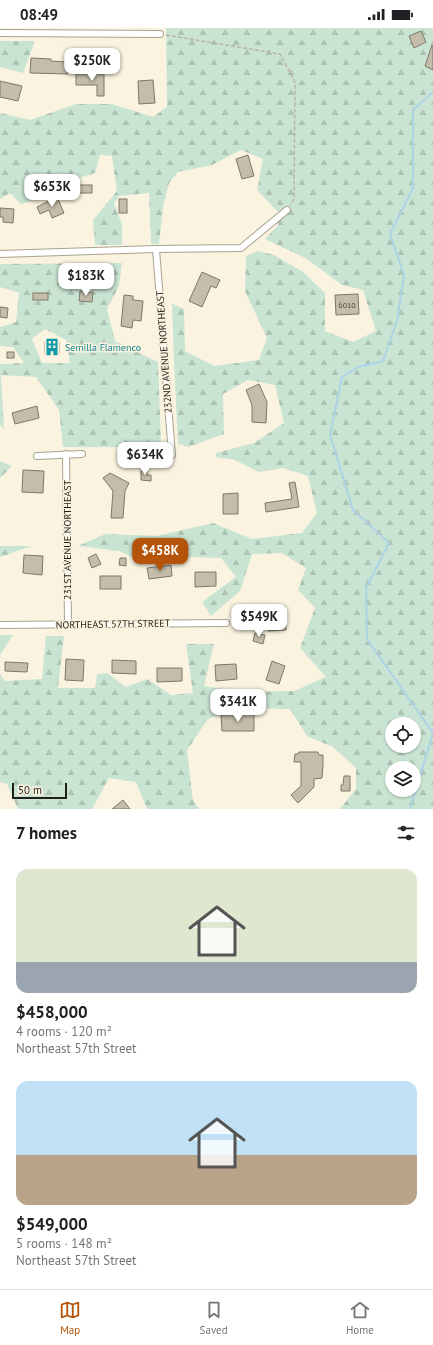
<!DOCTYPE html>
<meta charset="utf-8">
<style>
body{margin:0;font-family:"PT Sans",sans-serif;background:#f2f2f2;color:#202124;height:100vh;display:flex;flex-direction:column;font-size:15px;white-space:nowrap}
*{box-sizing:border-box;margin:0}
p{font-size:13px;color:#757577}
.icon{flex:none;width:22px;height:22px;fill:none;stroke:currentColor;stroke-width:2;stroke-linecap:round;stroke-linejoin:round}
.map{position:relative;height:781px;overflow:hidden}
.drawer{display:flex;flex-direction:column;background:#fff;flex:1}
.drawer>*{flex:none}
.controls{position:absolute;left:385px;top:689px;display:grid;gap:8px}
.controls a{display:grid;place-items:center;width:36px;height:36px;border-radius:50%;background:#fff;box-shadow:0 1px 3px #0004;font-size:20px}
.scale{position:absolute;left:12px;bottom:10px;width:55px;box-sizing:border-box;padding-left:4px;border:2px solid #221f18;border-top:0;font-size:11px;line-height:14px;white-space:nowrap;color:#221f18;-webkit-text-stroke:3px #faf3e0;paint-order:stroke}
.price{position:absolute;translate:-50% -34px;padding:0 9px;border-radius:8px;background:#fff;color:#222;font-size:13px;line-height:26px;filter:drop-shadow(0 1px 2px #0008)}
.price::after{content:'';position:absolute;left:50%;top:24px;width:12px;height:9px;margin-left:-6px;background:inherit;clip-path:polygon(0 0,100% 0,50% 100%)}
.price.on{background:#b45309;color:#fff}
ul{padding:0;list-style:none}
li{display:grid;align-content:center;gap:8px;height:212px;padding:0 16px}
li span{display:grid;place-items:center;height:124px;border-radius:12px;color:#555}
li>.icon{margin-inline-start:auto}
span .icon{width:72px;height:72px;fill:#fffc;stroke-width:1}
li b{font-size:17px}
h2{display:flex;justify-content:space-between;align-items:center;height:48px;padding:0 16px;font-size:17px}
.status{display:flex;justify-content:space-between;align-items:center;height:28px;padding:0 20px;background:#fff;direction:ltr}
.status svg{height:11px;fill:currentColor}
.tabs{display:flex;justify-content:space-around;align-items:center;height:56px;border-top:1px solid #e0e0e0;background:#fff;font-size:11px;color:#757577}
.tabs a{display:grid;justify-items:center;gap:2px}
.tabs .on{color:#b45309}
.map>svg:first-child{display:block}
</style>
<div class="status"><b>08:49</b><svg viewBox="0 0 49 12"><path d="M0 12V9h3v3zM5 12V6h3v6zM10 12V3h3v9zM15 12V0h3v12zM26 1h20v11H26zM47 4h2v5h-2z"/></svg></div>
<div class="map">
<svg width="433" height="781" viewBox="0 0 433 781">
<defs>
<pattern id="forest-firs" width="22" height="20" patternUnits="userSpaceOnUse"><rect width="22" height="20" fill="#cae4d3"/><path d="M5 1l3.5 6h-7zM16 11l3.5 6h-7z" fill="#adc3b4"/></pattern>
</defs>
<rect width="100%" height="100%" fill="#faf3e0"/>
<g fill="url(#forest-firs)" fill-rule="evenodd">
<path d="M167,0h266v781h-93l16,-20v-21l-23,-21 -26,-11 -17,-27 -54,-1 -28,11 -21,31 6,51 6,8h-52l-11,-27 -27,-4 -17,31h-74l-11,-25 -7,-2v-108l5,7 37,-2 4,-43h18l-6,52h37l2,-14 10,-1 19,14 21,-8 24,16 22,-2 -7,-49h28l-10,42 38,6 52,-1 32,-14 -26,-29 15,-40 -17,-18 8,-22 -24,-15 -30,1 -12,37 -29,25 -9,-14 34,-25 -15,-19 -30,-1 -49,5 -23,-11 -41,-5 27,-12 52,2 56,-13 39,16 50,-6 15,-20 -9,-37 -25,-8 -24,4 -24,-12 -19,-3v-4l38,-10 30,-20 -9,-38 -27,-5 -25,14 1,40 -36,13 -10,-3 -4,-82 -2,-58 12,5 1,42 29,15 45,-6 8,-22 -22,-47 1,-35 12,-5 16,4 29,17 22,21v38l28,11 23,-11 -13,-41 -21,-5 -35,-26 -42,-20 13,-14v-13l-21,-22 6,-31 -22,-9 -29,15 -34,7 -9,11 -6,23 -4,38h-8l-2,-51 -30,3 -5,8 8,20v21h-27l-2,-25 24,-29 -5,-35 -12,-1 -5,18 -38,12 -18,13 -18,6 -11,-11 -10,6v-86l30,7 46,-16h36l41,13 14,-10 -1,-77zM392,696h22v22h-22zM392,740h22v22h-22z"/>
<polygon points="0,13 35,13 23,45 0,39"/>
<path d="M122,235l-3,23 -12,23 8,32 43,21 3,82 -44,3h-54l-4,-37 -23,-33 -35,-2 3,55 -4,-6v-60l24,-1 -11,-16 -13,-1v-19l16,-5 3,-29 -19,-6v-23zM45,301l21,11 4,23h-28l-10,-24z"/>
<polygon points="0,433 12,438 0,450"/>
<polygon points="0,518 32,518 0,529"/>
<polygon points="0,607 13,607 0,627"/>
</g>
<g fill="none" stroke-linecap="round" stroke-linejoin="round">
<polyline stroke="#add3e7" stroke-width="2" points="410,781 433,705 367,611 366,560 389,515 353,482 330,407 342,349 358,339 383,333 397,293 404,247 390,206 413,160 413,82 433,64"/>
</g>
<g fill="#c4bdab" stroke="#7e7867">
<polygon points="421,3 426,14 414,20 409,8"/>
<polygon points="432,17 433,18 433,42 425,38"/>
<polygon points="31,30 51,31 51,33 68,34 68,46 30,45"/>
<polygon points="76,46 104,46 104,68 97,68 97,57 76,57"/>
<polygon points="153,52 155,75 139,76 138,53"/>
<polygon points="0,53 22,58 18,73 0,69"/>
<polygon points="248,127 254,148 242,151 236,131"/>
<rect x="79" y="157" width="13" height="8"/>
<polygon points="57,169 64,185 52,190 49,182 40,186 37,179"/>
<rect x="119" y="171" width="8" height="14"/>
<polygon points="0,180 14,181 13,195 3,194 3,189 0,189"/>
<polygon points="202,244 220,252 216,260 211,258 202,279 189,273"/>
<polygon points="80,263 93,265 92,274 79,273"/>
<rect x="33" y="265" width="15" height="7"/>
<polygon points="358,266 359,286 336,287 335,267"/>
<polygon points="124,267 133,268 133,272 143,273 141,293 133,292 132,300 121,298"/>
<polygon points="0,279 8,280 7,290 0,289"/>
<rect x="45" y="314" width="14" height="11"/>
<rect x="7" y="324" width="7" height="6"/>
<polygon points="259,356 267,374 266,395 252,394 252,377 246,362"/>
<polygon points="37,378 39,390 15,396 12,385"/>
<polygon points="23,442 44,443 43,465 22,464"/>
<polygon points="141,443 147,443 147,447 151,447 151,453 141,452"/>
<polygon points="110,445 129,455 125,463 123,490 111,490 113,463 103,450"/>
<polygon points="295,454 299,479 266,484 265,475 292,471 289,455"/>
<polygon points="238,465 238,486 223,486 223,466"/>
<polygon points="96,526 101,536 92,540 88,530"/>
<polygon points="24,527 43,528 42,547 23,545"/>
<polygon points="120,530 126,530 126,538 119,537"/>
<polygon points="171,537 172,548 149,551 147,540"/>
<polygon points="195,544 216,544 216,558 195,559"/>
<rect x="100" y="548" width="21" height="13"/>
<polygon points="285,578 286,602 268,603 267,579"/>
<polygon points="255,605 265,607 263,616 253,613"/>
<polygon points="66,631 84,632 83,653 65,652"/>
<polygon points="112,632 136,633 136,646 112,645"/>
<polygon points="272,633 285,638 279,656 266,652"/>
<polygon points="5,634 28,635 27,644 5,643"/>
<polygon points="236,636 237,651 216,653 215,637"/>
<polygon points="157,640 182,640 182,653 157,654"/>
<polygon points="254,686 254,703 222,703 221,687"/>
<polygon points="299,724 318,724 319,727 323,727 323,737 322,750 314,751 314,759 298,775 291,767 301,758 301,734 294,734 295,726 298,726"/>
<polygon points="344,748 350,748 350,763 341,763 341,757 343,757"/>
<polygon points="123,772 130,781 112,781"/>
</g>
<g fill="none" stroke-linecap="round" stroke-linejoin="round">
<g stroke="#a8a290" stroke-width="8">
<g id="minor">
<polyline points="0,5 160,6"/>
<polyline points="156,221 172,427"/>
<polyline points="0,226 156,221 241,220 287,182"/>
<polyline points="66,426 68,597"/>
<polyline points="37,428 82,426"/>
<polyline points="0,597 226,595"/>
</g>
</g>
<polyline stroke="#b9b3a4" stroke-width="1.5" stroke-dasharray="4 2" stroke-linecap="butt" points="166,7 280,26 295,54 294,171 290,177"/>
<use href="#minor" stroke="#fff" stroke-width="6"/>
</g>
<defs>
<g id="building-bare" transform="scale(1.38)"><path d="M-4-6H4V6H1V3H-1V6H-4ZM-2.5-4.3h1.7v1.8h-1.7ZM.8-4.3h1.7v1.8H.8ZM-2.5-1h1.7V.8h-1.7ZM.8-1h1.7V.8H.8Z" fill="#0f9aa8" stroke="#faf3e0" stroke-width="2.5" paint-order="stroke"/></g>
</defs>
<g fill-rule="evenodd">
<use href="#building-bare" x="52" y="319"/>
</g>
<g text-anchor="middle" dominant-baseline="central" stroke-width="3" stroke-linejoin="round" paint-order="stroke">
<g font-size="8" fill="#4a463d">
<text x="347" y="277">6010</text>
</g>
<g font-size="10" fill="#0d838f" stroke="#faf3e0" text-anchor="start">
<text x="65" y="319">Semilla Flamenco</text>
</g>
<g font-size="10" fill="#221f18" stroke="#faf3e0">
<text transform="translate(164 324) rotate(-94)">232ND AVENUE NORTHEAST</text>
<text transform="translate(67 512) rotate(-90)">231ST AVENUE NORTHEAST</text>
<text transform="translate(113 596) rotate(-1)">NORTHEAST 57TH STREET</text>
</g>
</g>
</svg>
<div class="controls">
<a><svg class="icon" aria-label="locate" viewBox="0 0 24 24"><circle cx="12" cy="12" r="6"/><path d="M12 2v4M12 18v4M2 12h4M18 12h4"/></svg></a>
<a><svg class="icon" aria-label="layers" viewBox="0 0 24 24"><path d="M12 4l9 5-9 5-9-5zM3 14l9 5 9-5"/></svg></a>
</div>
<div class="scale">50 m</div>
<b class="price" style="left:92px;top:54px">$250K</b>
<b class="price" style="left:52px;top:180px">$653K</b>
<b class="price" style="left:86px;top:269px">$183K</b>
<b class="price" style="left:145px;top:448px">$634K</b>
<b class="price on" style="left:160px;top:544px">$458K</b>
<b class="price" style="left:259px;top:610px">$549K</b>
<b class="price" style="left:238px;top:695px">$341K</b>
</div>
<section class="drawer">
<h2>7 homes<svg class="icon" aria-label="filters" viewBox="0 0 24 24"><path d="M4 7h16M4 17h16"/><circle cx="9" cy="7" r="2"/><circle cx="15" cy="17" r="2"/></svg></h2>
<ul>
<li><span style="background:linear-gradient(#dfe7d0 75%,#9aa5b1 0)"><svg class="icon" aria-label="home" viewBox="0 0 24 24"><path d="M3 11l9-7 9 7M6 9v11h12V9"/></svg></span><div><b>$458,000</b><p>4 rooms · 120 m²</p><p>Northeast 57th Street</p></div></li>
<li><span style="background:linear-gradient(#bfe0f5 60%,#b9a48a 0)"><svg class="icon" aria-label="home" viewBox="0 0 24 24"><path d="M3 11l9-7 9 7M6 9v11h12V9"/></svg></span><div><b>$549,000</b><p>5 rooms · 148 m²</p><p>Northeast 57th Street</p></div></li>
</ul>
</section>
<nav class="tabs">
<a class="on"><svg class="icon" aria-label="map" viewBox="0 0 24 24"><path d="M3 6l6-2 6 2 6-2v14l-6 2-6-2-6 2zM9 4v14M15 6v14"/></svg>Map</a>
<a><svg class="icon" aria-label="saved" viewBox="0 0 24 24"><path d="M7 4h10v16l-5-4-5 4z"/></svg>Saved</a>
<a><svg class="icon" aria-label="home" viewBox="0 0 24 24"><path d="M3 11l9-7 9 7M6 9v11h12V9"/></svg>Home</a>
</nav>
